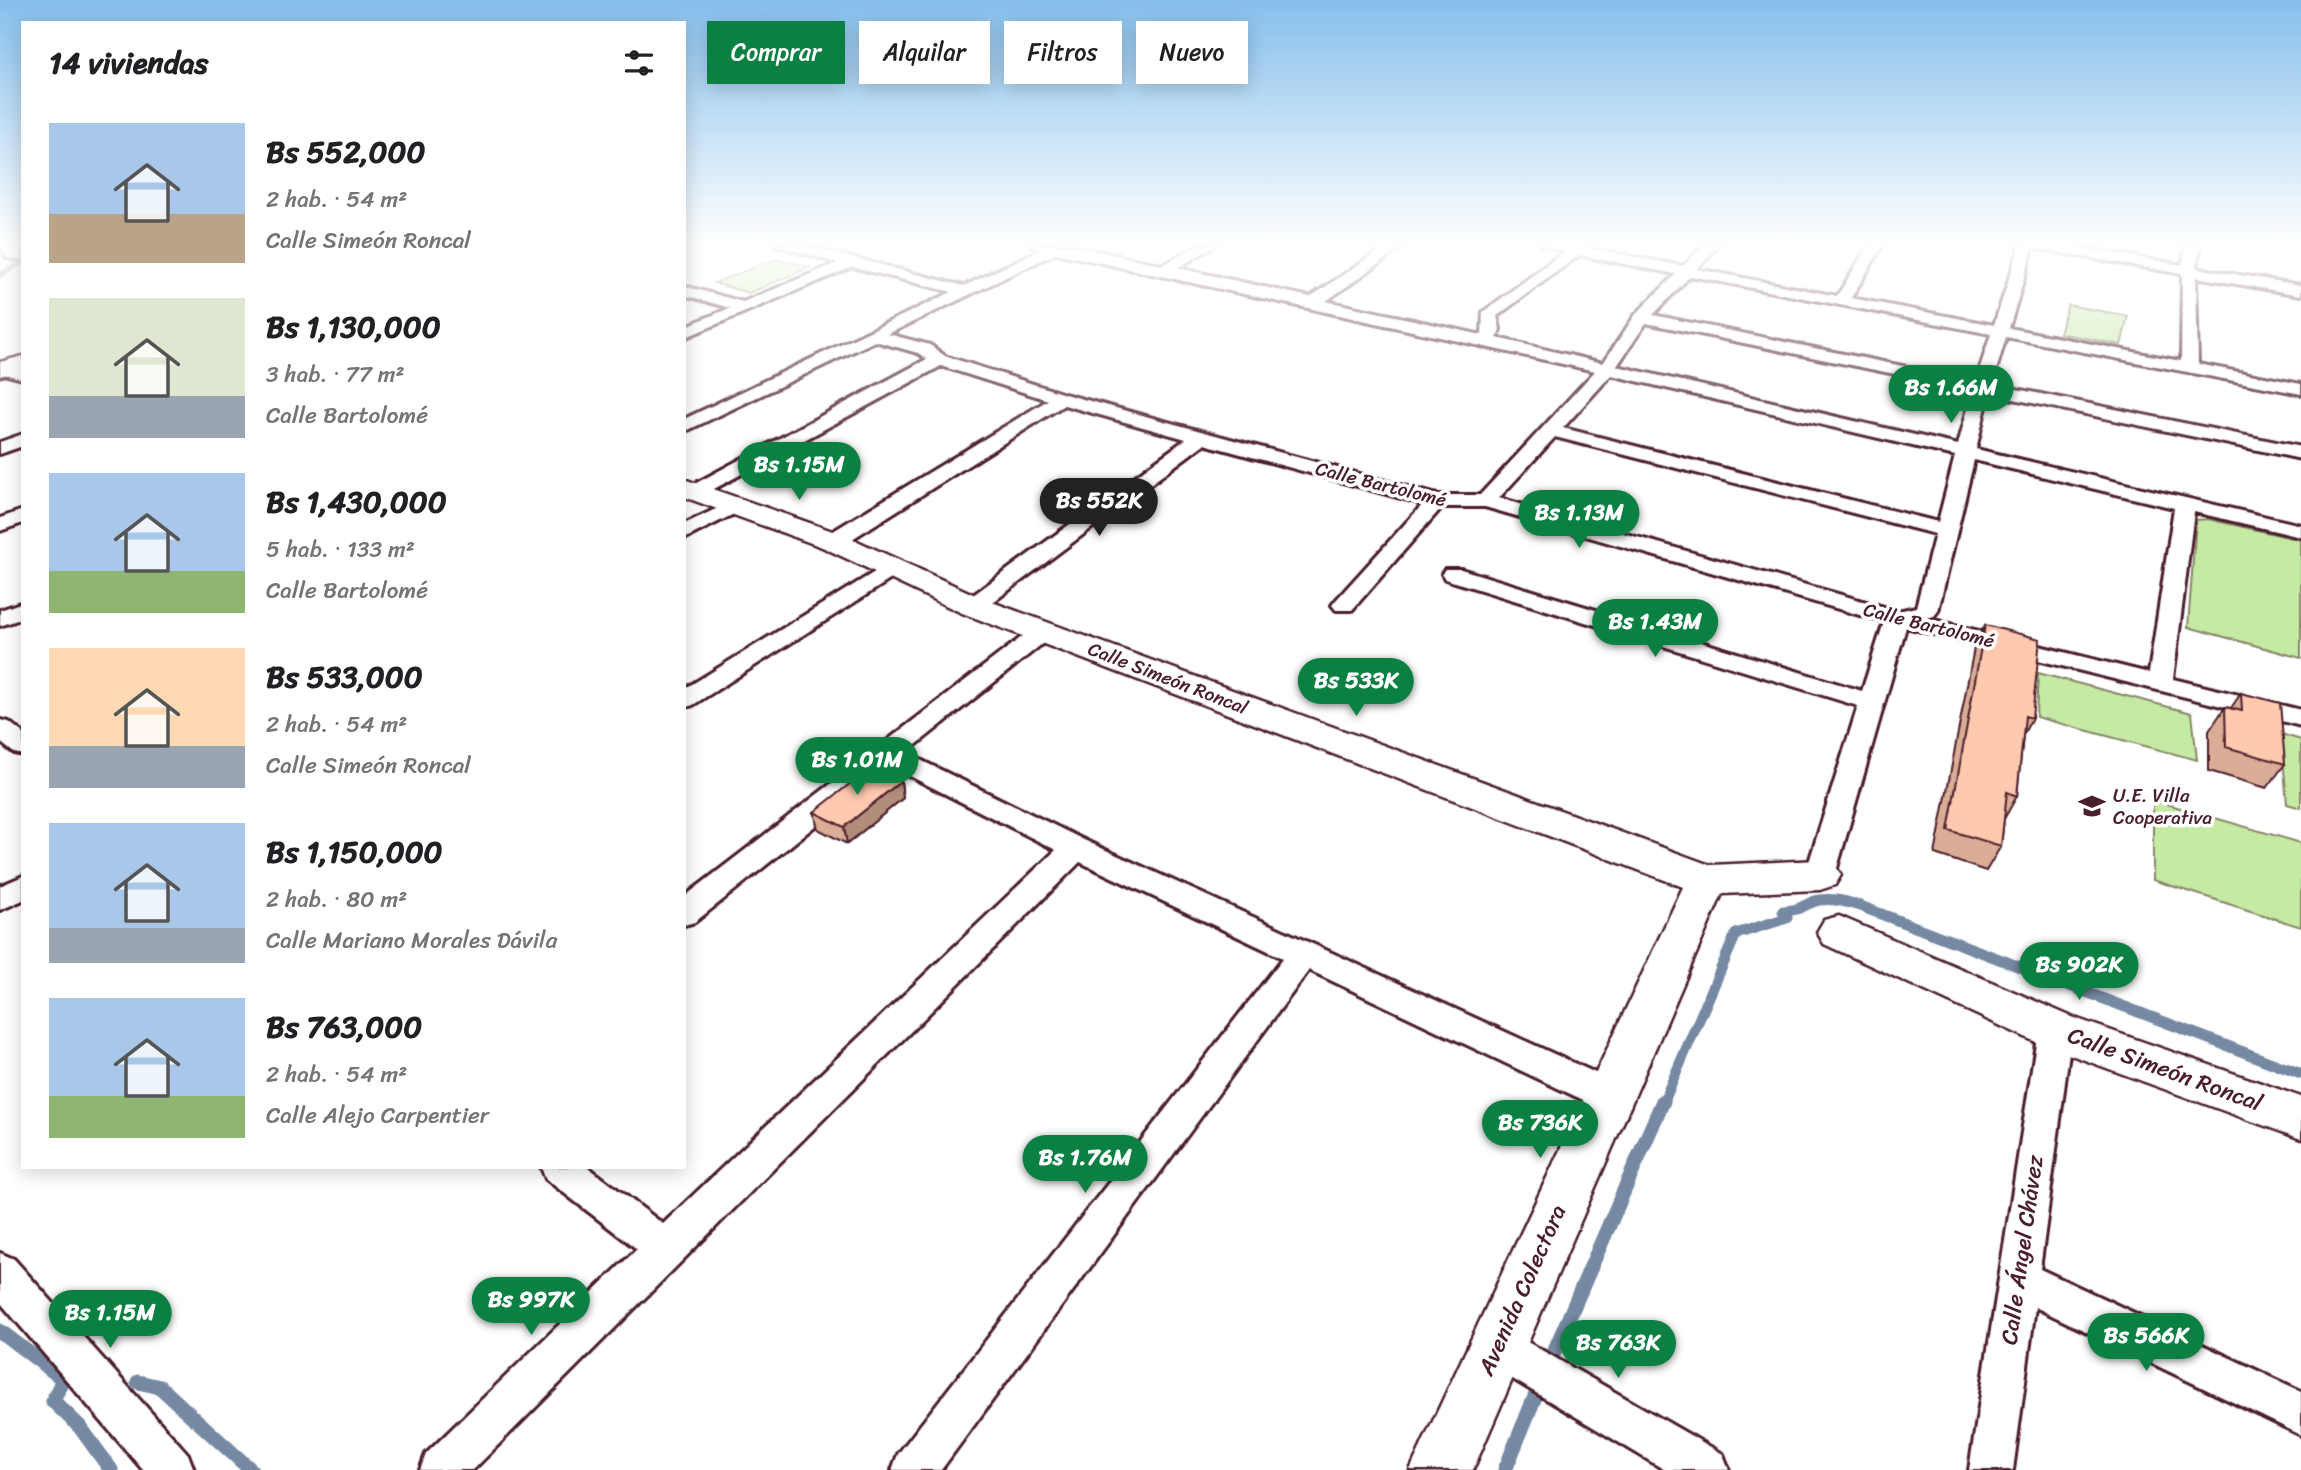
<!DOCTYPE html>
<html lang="es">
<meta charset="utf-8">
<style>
body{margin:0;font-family:Sriracha,sans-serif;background:#f2f2f2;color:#202124;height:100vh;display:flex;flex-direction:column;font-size:26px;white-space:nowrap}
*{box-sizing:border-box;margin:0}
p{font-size:23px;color:#757577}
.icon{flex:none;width:38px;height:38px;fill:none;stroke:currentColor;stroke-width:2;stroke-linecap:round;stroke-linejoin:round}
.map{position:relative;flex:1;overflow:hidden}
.panel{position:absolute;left:21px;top:21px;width:665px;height:1148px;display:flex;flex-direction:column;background:#fff;border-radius:0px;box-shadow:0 4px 18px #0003}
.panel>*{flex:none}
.top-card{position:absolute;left:707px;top:21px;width:665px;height:63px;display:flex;gap:14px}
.price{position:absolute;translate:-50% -60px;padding:0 16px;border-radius:24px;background:#0b8043;color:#fff;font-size:23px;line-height:46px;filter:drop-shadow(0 2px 4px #0008)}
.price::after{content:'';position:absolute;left:50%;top:42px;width:21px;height:16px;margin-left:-10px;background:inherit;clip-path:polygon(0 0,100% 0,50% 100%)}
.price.on{background:#222;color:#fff}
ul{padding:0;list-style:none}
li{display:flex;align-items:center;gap:21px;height:175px;padding:0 28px}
li span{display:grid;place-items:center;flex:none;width:196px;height:140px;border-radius:0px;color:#555}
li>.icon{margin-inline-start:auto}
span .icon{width:84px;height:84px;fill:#fffc;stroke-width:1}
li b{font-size:30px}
h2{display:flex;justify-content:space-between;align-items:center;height:84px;padding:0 28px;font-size:30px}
.tag{padding:0 24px;border-radius:0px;background:#fff;box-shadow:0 4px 18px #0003;font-size:24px;line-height:63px}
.tag.on{background:#0b8043;color:#fff}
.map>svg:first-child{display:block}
</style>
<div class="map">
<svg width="2301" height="1470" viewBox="0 0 2301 1470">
<rect width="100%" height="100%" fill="#fff"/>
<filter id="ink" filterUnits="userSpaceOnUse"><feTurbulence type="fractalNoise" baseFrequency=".0143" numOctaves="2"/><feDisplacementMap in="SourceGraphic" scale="14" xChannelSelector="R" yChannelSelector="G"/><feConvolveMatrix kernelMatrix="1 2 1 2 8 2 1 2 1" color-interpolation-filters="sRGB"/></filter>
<g filter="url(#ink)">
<g fill="#c5eaa4" stroke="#888468" stroke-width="2">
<polygon points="776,259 810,267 749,293 714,283"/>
<polygon points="2068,305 2128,316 2121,345 2059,333"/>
<polygon points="2208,519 2301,540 2301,658 2188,627 2196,520"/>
<polygon points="2038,673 2192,713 2197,760 2036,717"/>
<polygon points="2281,734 2301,740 2301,808 2287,804"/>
<polygon points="2153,800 2301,843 2301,927 2153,880"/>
</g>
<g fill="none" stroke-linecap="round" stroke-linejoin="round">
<g stroke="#7589a2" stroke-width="6">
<polyline points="0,275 19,264"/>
<polyline points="984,279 990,277 990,272 1032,256"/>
</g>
<path stroke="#7589a2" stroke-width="11" d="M1663,1103l73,-169 51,-16 -4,-7c20,0 23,-9 37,-11 14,-2 27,2 40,6l441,168"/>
<g stroke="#7589a2" stroke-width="15">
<polyline points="0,1331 63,1379 53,1401 80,1427 111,1470"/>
<polyline points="1547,1368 1663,1101"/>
<polyline points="138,1382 160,1387 251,1470"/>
<polyline points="1505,1470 1541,1382"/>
</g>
<g stroke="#4a1f2b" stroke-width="6">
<g id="street">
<polygon points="0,245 14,245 17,251 23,252 23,260 7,258"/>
<path d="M776,245h26l162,41 76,-36 -9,-5h37l95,20 35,-20h18l-38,23 132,29 78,-52h17l-79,56 156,34 1,-23 81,-60 -22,-7h48l-2,3 95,18 21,-21h15l-22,24 140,27 32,-51h14l-32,53 143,27 26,-80h45l117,20 4,-20h14l-3,23 104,17v10l-105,-18 2,87 103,20v10l-295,-57 -14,47 309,63v12l-312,-65 -13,55 325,76v12l-107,-25 -21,167 128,31v16l-395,-99 -71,248 -4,7 -11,4 -11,-4 -4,-7 53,-169 -413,-127 -3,-5 3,-5h16l401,122 22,-69 -399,-115h-43l-90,103h-16l-4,-5 4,-5 87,-96 -219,-60 -223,167h-16l-4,-5 4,-5 221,-162 -122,-34 -223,141h-16l-3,-5 3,-5 223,-136 -107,-34 -240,130h-14l-3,-3 3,-5 240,-129 -9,-6 -43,-12 -191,91v-13l268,-127 -100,-25 -168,71v-11l46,-19 -46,-13v-9l59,16 94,-39zM2033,248l149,26 -1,87 -172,-33zM1056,253l539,118 -115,124h-43l-369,-100 -123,-39 -15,-11 -42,-11zM1579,255l97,19 -40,40 -33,49 -106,-25 3,-9 -3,-13zM1690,276l301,58 -15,47 -323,-66zM1646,323l327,67 -15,55 -341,-79zM1611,375l344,81 -17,66 -375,-94zM1555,437l380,97 -19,73 -18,4 -399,-113zM1974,460l200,48 -25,165 -223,-55 8,-2 4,-5z"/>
<polygon points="0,363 23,369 23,379 0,373"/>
<polygon points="23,434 23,446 0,454 0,442"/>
<polygon points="735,500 742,502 745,506 742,510 684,539 684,524"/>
<polygon points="23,510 23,523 0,531 0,518"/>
<polygon points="891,562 899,564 902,569 899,574 693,705 684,708 684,689"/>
<polygon points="23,602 23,618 0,626 0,610"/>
<polygon points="1044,624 1052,626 1056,631 1052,636 906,753 1086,841 1622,1085 1628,1096 1622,1107 1610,1111 1598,1107 1309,970 941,1470 892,1470 898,1454 1283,958 1080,862 473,1470 420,1470 426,1454 637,1249 546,1179 541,1167 588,1167 663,1224 1056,850 890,766 695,922 684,925 684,897 1036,626"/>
<polygon points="0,720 9,722 23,733 23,755 14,753 0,742"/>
<polygon points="23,876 23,900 0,910 0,886"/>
<polygon points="2055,1016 2067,1020 2072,1030 2040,1269 2301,1391 2301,1435 2035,1307 2013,1470 1969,1470 2038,1030 2043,1020"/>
<polygon points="0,1253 14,1259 188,1454 194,1470 143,1470 0,1302"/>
<polygon points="1496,1324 1723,1454 1729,1470 1665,1470 1481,1360 1475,1345 1481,1330"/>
</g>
</g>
<g stroke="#4a1f2b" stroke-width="5">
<g id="secondary">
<polygon points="23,356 23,370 0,376 0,362"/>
<polygon points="684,479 844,535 984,599 1710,865 1820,860 1835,865 1841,875 1835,885 1820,890 1722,894 1473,1470 1410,1470 1683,887 962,613 822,547 684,497"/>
<polygon points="1839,916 2072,1017 2301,1097 2301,1139 2038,1043 1824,944 1817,932 1824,920"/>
</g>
</g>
<use href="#street" fill="#fff" fill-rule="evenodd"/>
<use href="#secondary" fill="#fff" fill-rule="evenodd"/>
</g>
<g fill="#daad96" stroke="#4a1f2b" stroke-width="2">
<polygon points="1985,625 2032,718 2023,735 2017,796 2004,819 2001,846 1986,871 1935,854 1974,648"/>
<polygon points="2241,693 2285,764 2267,788 2209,771 2209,731 2225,707 2231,708"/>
<polygon points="901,781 903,798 847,844 818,829 814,812"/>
</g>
<polygon fill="#b28d7a" stroke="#4a1f2b" stroke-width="2" points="901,781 903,798 847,844 844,827"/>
<g fill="#fec9af" stroke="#4a1f2b" stroke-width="2">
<polygon points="1985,625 2040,639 2032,718 2025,716 2017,796 2007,792 2001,846 1948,830"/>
<polygon points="2241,693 2280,703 2285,764 2226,747 2225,707 2242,711"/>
<polygon points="871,767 901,781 844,827 814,812"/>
</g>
</g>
<linearGradient id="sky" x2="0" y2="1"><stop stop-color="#85bfec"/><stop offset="0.54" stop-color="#fff"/><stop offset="1" stop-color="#fff" stop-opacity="0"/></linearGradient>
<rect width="2301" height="451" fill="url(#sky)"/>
<defs>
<g id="school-bare" transform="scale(2.1)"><path d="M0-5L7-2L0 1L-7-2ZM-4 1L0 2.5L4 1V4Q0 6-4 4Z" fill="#4a1f2b" stroke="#fff" stroke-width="2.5" paint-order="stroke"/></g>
</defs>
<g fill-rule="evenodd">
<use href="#school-bare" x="2092" y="806"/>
</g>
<g text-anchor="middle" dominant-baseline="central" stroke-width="7" stroke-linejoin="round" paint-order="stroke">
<g font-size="19" fill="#4a1f2b" stroke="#fff">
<text transform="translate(1381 484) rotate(14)">Calle Bartolomé</text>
<text transform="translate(1929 625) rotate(14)">Calle Bartolomé</text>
<text transform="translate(1168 678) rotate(21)">Calle Simeón Roncal</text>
</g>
<g font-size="19" fill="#4a1f2b" stroke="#fff" text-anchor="start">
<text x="2113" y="795">U.E. Villa<tspan x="2113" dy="22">Cooperativa</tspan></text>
</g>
<g font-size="23" fill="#4a1f2b" stroke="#fff">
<text transform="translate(2165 1069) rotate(20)">Calle Simeón Roncal</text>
<text transform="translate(2022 1250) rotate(-82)">Calle Ángel Chávez</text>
<text transform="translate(1522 1290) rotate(-66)">Avenida Colectora</text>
</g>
</g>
</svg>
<b class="price" style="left:1951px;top:425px">Bs 1.66M</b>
<b class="price" style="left:799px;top:502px">Bs 1.15M</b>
<b class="price on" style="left:1099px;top:538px">Bs 552K</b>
<b class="price" style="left:1579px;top:550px">Bs 1.13M</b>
<b class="price" style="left:1655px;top:659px">Bs 1.43M</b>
<b class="price" style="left:1356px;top:718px">Bs 533K</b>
<b class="price" style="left:857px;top:797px">Bs 1.01M</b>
<b class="price" style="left:2079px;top:1002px">Bs 902K</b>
<b class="price" style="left:1540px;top:1160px">Bs 736K</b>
<b class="price" style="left:1085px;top:1195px">Bs 1.76M</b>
<b class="price" style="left:531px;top:1337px">Bs 997K</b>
<b class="price" style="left:110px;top:1350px">Bs 1.15M</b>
<b class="price" style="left:2146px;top:1373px">Bs 566K</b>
<b class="price" style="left:1618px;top:1380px">Bs 763K</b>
<div class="top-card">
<a class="tag on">Comprar</a>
<a class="tag">Alquilar</a>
<a class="tag">Filtros</a>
<a class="tag">Nuevo</a>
</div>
<section class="panel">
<h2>14 viviendas<svg class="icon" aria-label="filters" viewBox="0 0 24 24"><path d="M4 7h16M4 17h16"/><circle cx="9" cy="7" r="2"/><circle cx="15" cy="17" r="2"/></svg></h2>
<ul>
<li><span style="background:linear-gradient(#a9c7e8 65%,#b9a48a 0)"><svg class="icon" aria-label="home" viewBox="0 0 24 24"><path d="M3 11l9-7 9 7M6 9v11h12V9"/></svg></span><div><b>Bs 552,000</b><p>2 hab. · 54 m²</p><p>Calle Simeón Roncal</p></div></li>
<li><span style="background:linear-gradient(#dfe7d0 70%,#9aa5b1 0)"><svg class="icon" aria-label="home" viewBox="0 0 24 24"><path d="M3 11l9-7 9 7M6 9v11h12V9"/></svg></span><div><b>Bs 1,130,000</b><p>3 hab. · 77 m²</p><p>Calle Bartolomé</p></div></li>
<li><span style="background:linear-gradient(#a9c7e8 70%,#8fb573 0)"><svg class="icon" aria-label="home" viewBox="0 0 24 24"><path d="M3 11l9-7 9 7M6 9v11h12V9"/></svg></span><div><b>Bs 1,430,000</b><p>5 hab. · 133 m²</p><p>Calle Bartolomé</p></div></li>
<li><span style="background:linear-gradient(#ffd9b3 70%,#9aa5b1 0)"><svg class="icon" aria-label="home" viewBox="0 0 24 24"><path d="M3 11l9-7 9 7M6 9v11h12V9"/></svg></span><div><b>Bs 533,000</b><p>2 hab. · 54 m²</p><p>Calle Simeón Roncal</p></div></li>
<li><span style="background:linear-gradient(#a9c7e8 75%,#9aa5b1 0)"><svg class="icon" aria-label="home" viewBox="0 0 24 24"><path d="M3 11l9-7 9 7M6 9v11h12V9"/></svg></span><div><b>Bs 1,150,000</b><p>2 hab. · 80 m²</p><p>Calle Mariano Morales Dávila</p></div></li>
<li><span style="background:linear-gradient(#a9c7e8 70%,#8fb573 0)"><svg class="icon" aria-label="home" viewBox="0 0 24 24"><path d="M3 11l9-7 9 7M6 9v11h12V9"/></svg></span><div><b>Bs 763,000</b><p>2 hab. · 54 m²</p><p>Calle Alejo Carpentier</p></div></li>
</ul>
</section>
</div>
